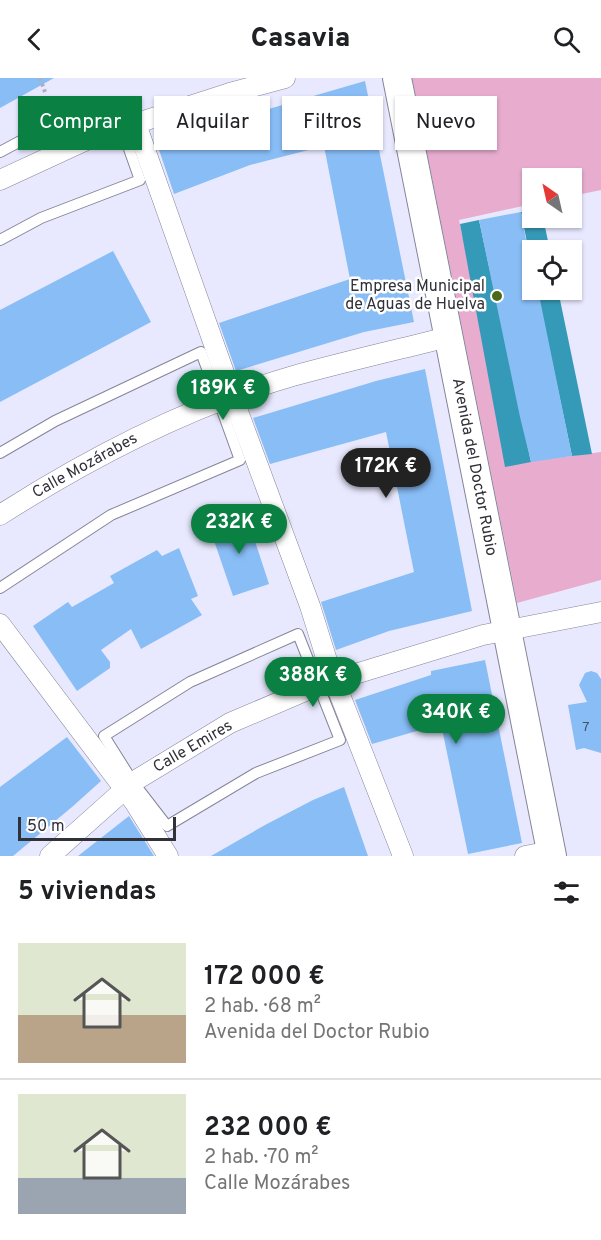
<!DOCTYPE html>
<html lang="es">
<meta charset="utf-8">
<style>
body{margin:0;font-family:Overpass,sans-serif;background:#f2f2f2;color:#202124;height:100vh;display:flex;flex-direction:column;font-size:22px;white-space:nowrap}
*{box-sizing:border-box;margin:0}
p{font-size:20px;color:#757577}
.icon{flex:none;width:33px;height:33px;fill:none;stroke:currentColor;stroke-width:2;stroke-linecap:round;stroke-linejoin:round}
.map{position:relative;height:778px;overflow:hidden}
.panel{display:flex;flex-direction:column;background:#fff;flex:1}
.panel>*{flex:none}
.guide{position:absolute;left:18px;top:18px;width:566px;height:54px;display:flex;gap:12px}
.needle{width:39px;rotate:326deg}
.controls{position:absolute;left:522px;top:90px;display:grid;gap:12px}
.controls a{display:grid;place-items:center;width:60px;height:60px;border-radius:0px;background:#fff;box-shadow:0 2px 4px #0004;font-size:30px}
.scale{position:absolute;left:18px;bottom:15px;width:158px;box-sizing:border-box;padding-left:6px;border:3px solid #303139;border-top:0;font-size:16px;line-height:21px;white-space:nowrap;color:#303139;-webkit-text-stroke:4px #fff;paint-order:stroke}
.price{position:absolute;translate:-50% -51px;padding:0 14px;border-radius:21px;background:#0b8043;color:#fff;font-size:20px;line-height:39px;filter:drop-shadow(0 2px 3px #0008)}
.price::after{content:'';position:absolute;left:50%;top:36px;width:18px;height:14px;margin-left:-9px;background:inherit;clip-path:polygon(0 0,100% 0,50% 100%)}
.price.selected{background:#222;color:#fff}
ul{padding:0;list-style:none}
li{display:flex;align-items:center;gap:18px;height:150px;padding:0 18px}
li+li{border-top:2px solid #e0e0e0}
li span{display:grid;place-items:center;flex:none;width:168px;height:120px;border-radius:0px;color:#555}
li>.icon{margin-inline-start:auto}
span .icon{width:72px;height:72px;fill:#fffc;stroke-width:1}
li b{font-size:26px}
h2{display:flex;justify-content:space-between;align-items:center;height:72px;padding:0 18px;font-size:26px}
.chip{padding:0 21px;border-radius:0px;background:#fff;box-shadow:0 2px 4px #0004;font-size:21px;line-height:54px}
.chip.selected{background:#0b8043;color:#fff}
header{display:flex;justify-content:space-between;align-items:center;height:78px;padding:0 18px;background:#fff;font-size:27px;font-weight:800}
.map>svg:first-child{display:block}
</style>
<header><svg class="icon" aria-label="back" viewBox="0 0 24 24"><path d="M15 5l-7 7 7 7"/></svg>Casavia<svg class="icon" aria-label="search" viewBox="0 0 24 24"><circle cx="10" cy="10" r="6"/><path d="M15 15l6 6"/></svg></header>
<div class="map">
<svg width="601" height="778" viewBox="0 0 601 778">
<rect width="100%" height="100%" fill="#e8e9fe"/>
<polygon fill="#e8acce" points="412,0 601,0 601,112 572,118 572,100 532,100 532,126 459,142 510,386 601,374 601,502 517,525"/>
<g fill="#359ab7">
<polygon points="532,132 532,140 543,140 550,172 532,172 532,190 521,134"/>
<polygon points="479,142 531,384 505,389 460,146"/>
<polygon points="537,212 558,212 592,376 572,378"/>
</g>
<g fill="#88bdf6">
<polygon points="0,0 54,0 0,30"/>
<polygon points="365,3 414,244 364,254 236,293 219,245 350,201 324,68 250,87 174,116 158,69 241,39"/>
<polygon points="521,134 532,195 532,212 538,212 572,378 531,384 520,339 479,142"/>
<polygon points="113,173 151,244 0,324 0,232"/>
<polygon points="425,291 472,533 389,553 336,572 321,524 414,494 386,354 270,386 253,340 376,303"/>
<polygon points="246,436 269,506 233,518 209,448"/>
<polygon points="179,470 198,518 191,521 202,537 141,571 131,551 101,572 110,584 110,590 77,613 33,548 68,524 72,529 114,505 110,498 157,472 162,478"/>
<polygon points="485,582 522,765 468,776 441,646 372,666 355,622 431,597 431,593"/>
<polygon points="591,593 597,595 601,601 601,675 584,670 576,672 568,627 587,624 579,607 585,595"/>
<polygon points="67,659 101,703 72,729 13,778 0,778 0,709"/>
<polygon points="344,709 368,778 211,778 265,747 313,722"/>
<polygon points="129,738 154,778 78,778"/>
</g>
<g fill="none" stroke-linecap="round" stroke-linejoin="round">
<g stroke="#848598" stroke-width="12">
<g id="lane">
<polyline points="0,74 69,37 91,60"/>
<polyline points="0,162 41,140 140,102 122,51"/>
<polyline points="0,375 55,343 201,274 240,382 111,437 0,510"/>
<polygon points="298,556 340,662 256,695 167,748 133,704 104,658 190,604"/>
</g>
</g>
<g stroke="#848598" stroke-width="21">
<g id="street">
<polyline points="136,46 233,320 310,528 329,589 403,778"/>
<polyline points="0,102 91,60 230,15 285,0"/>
<path d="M0,437c91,-58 189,-109 293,-139 51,-14 103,-26 155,-39"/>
<polyline points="0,546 135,725 168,778"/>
<polyline points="50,778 133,704 230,645 319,607 483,557 601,534"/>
<polyline points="525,778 551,773"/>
</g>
</g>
<g stroke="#848598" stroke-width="30">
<polyline id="secondary" points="397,0 552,778"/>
</g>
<polyline stroke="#adaebf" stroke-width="4" stroke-dasharray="3 3" stroke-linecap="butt" points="40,0 45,14"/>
<use href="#lane" stroke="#fff" stroke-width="10"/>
<use href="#street" stroke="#fff" stroke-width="20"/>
<use href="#secondary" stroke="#fff" stroke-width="28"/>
</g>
<circle fill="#4d681b" stroke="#fff" stroke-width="2" cx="497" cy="218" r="6"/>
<g text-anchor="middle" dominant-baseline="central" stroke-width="5" stroke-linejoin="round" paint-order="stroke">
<g font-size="14" fill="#465468">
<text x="586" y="649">7</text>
</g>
<g font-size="16" fill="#303139" stroke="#fff" text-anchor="end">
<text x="485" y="209">Empresa Municipal<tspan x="485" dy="18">de Aguas de Huelva</tspan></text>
</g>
<g font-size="16" fill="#303139" stroke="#fff">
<text transform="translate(85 388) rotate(-29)">Calle Mozárabes</text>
<text transform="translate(474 389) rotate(79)">Avenida del Doctor Rubio</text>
<text transform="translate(193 669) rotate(-30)">Calle Emires</text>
</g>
</g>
</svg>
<div class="controls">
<a><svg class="needle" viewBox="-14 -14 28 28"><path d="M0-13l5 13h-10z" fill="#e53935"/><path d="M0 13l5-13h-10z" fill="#757577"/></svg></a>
<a><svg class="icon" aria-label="locate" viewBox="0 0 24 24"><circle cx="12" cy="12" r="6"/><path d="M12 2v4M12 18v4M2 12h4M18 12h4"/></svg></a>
</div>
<div class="scale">50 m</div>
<b class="price" style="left:223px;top:343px">189K €</b>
<b class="price selected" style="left:386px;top:421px">172K €</b>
<b class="price" style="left:239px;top:477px">232K €</b>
<b class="price" style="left:313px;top:630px">388K €</b>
<b class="price" style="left:456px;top:667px">340K €</b>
<div class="guide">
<a class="chip selected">Comprar</a>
<a class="chip">Alquilar</a>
<a class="chip">Filtros</a>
<a class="chip">Nuevo</a>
</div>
</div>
<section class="panel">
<h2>5 viviendas<svg class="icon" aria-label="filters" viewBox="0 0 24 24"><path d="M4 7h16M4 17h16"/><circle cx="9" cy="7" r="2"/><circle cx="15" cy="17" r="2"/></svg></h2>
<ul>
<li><span style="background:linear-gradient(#dfe7d0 60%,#b9a48a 0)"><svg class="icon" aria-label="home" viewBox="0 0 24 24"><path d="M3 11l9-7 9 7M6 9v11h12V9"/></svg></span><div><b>172 000 €</b><p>2 hab. · 68 m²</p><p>Avenida del Doctor Rubio</p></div></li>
<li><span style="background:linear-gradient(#dfe7d0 70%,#9aa5b1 0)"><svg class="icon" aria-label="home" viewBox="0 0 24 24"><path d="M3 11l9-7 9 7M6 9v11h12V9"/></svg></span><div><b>232 000 €</b><p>2 hab. · 70 m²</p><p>Calle Mozárabes</p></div></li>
</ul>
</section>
